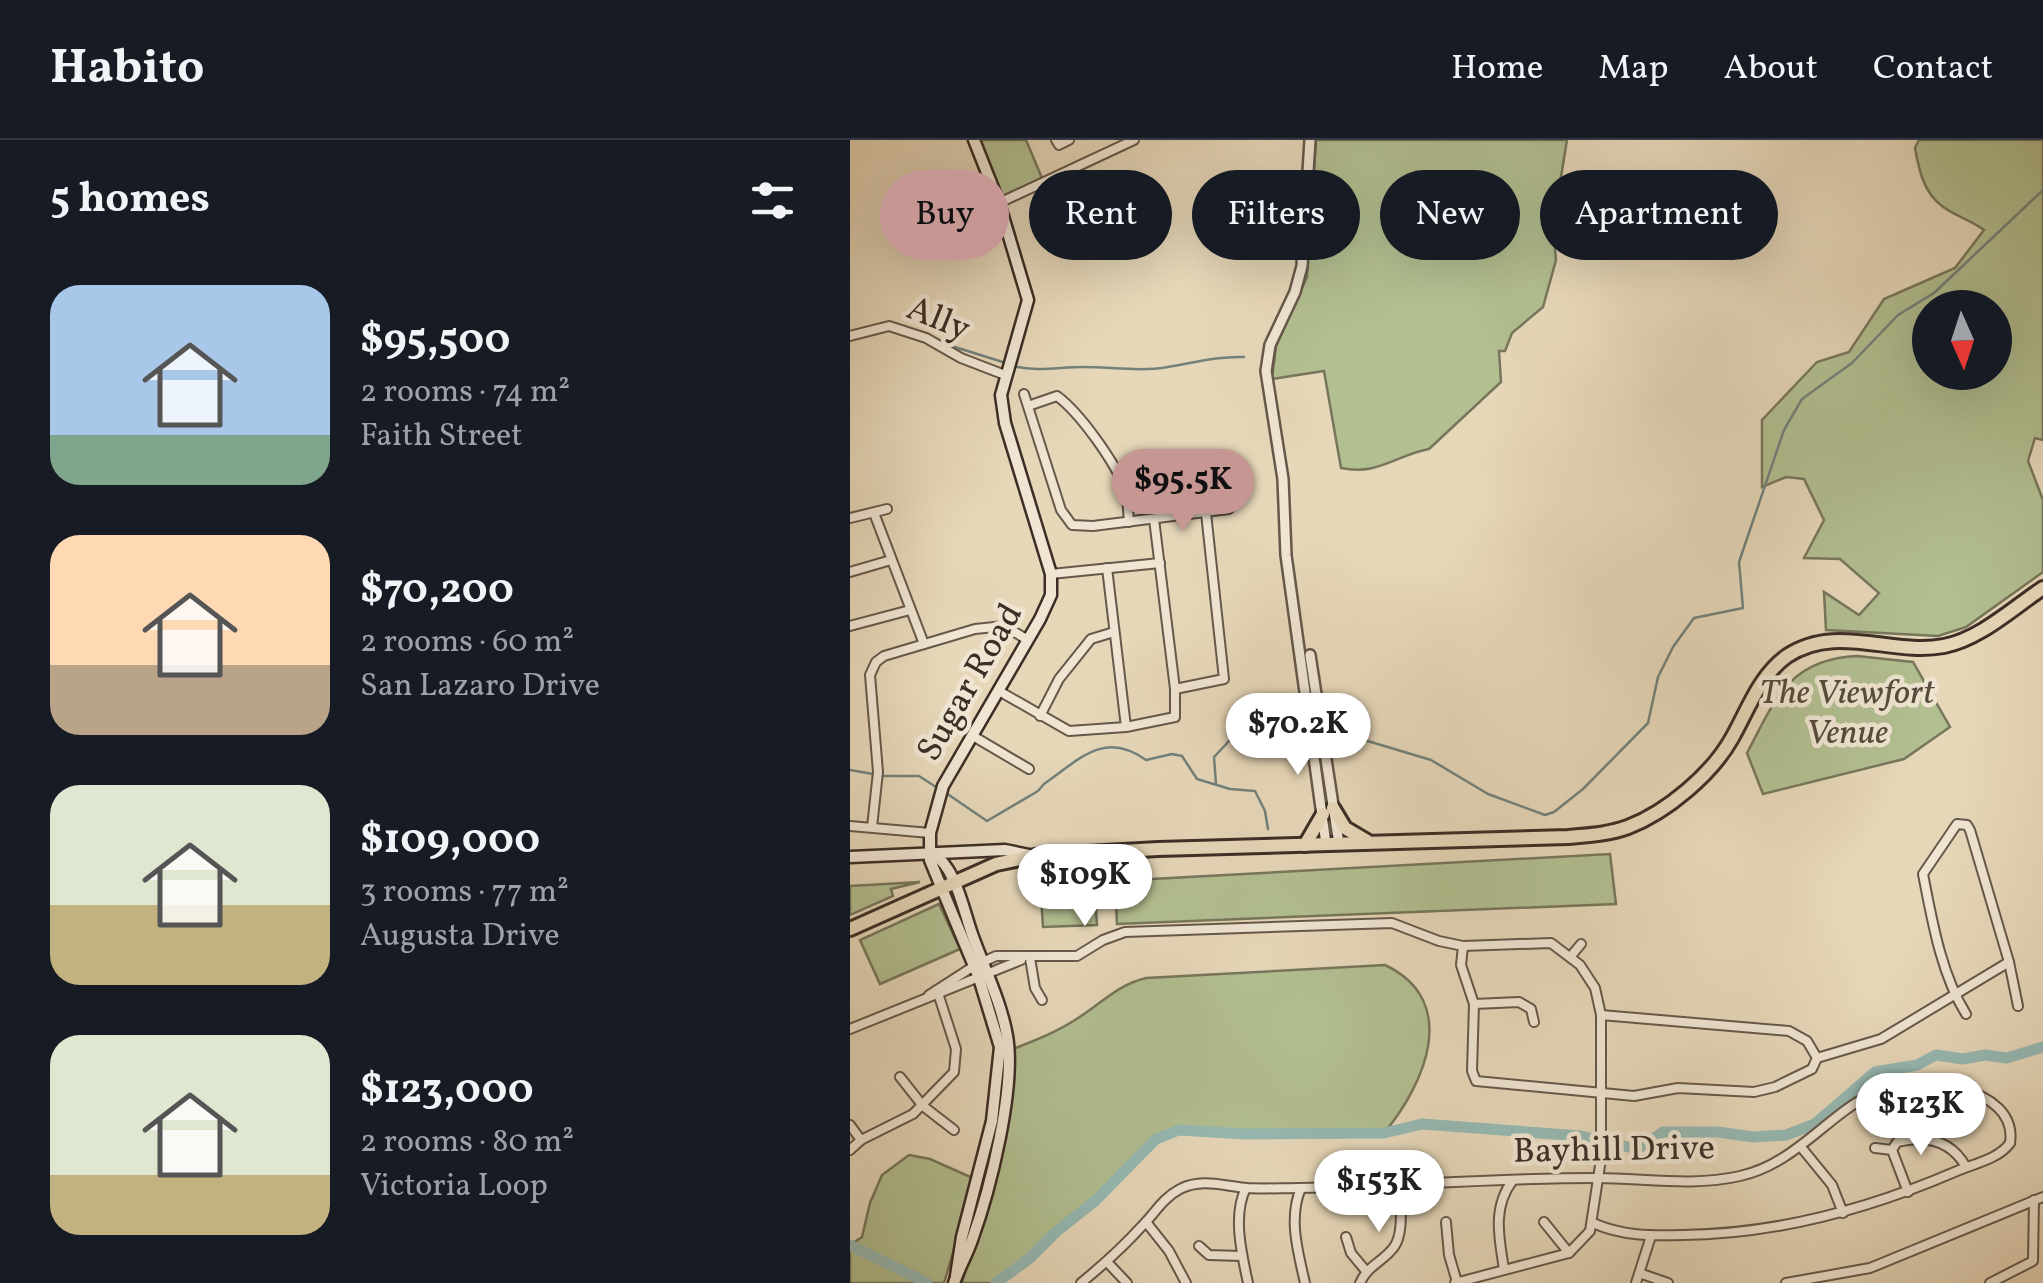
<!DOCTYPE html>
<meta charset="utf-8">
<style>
body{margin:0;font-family:Vollkorn,serif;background:#242831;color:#f1f3f6;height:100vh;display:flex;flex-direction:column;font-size:38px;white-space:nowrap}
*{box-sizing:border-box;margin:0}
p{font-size:32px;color:#9ea1a6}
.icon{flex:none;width:55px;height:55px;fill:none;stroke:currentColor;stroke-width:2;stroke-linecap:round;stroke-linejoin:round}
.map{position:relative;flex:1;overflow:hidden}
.side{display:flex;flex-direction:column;background:#171b24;width:850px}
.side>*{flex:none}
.top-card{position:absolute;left:30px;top:30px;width:950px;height:90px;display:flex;gap:20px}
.needle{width:65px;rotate:177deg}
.tools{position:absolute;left:1062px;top:150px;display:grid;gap:20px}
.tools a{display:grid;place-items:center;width:100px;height:100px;border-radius:50%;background:#171b24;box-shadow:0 10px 40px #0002;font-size:50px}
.price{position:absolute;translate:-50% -85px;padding:0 22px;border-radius:35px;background:#fff;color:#222;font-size:32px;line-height:65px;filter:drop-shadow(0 2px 5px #0008)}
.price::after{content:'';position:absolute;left:50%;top:60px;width:30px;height:22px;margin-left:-15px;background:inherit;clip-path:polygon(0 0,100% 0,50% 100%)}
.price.current{background:#c59692;color:#111}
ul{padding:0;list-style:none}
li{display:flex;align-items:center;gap:30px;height:250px;padding:0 50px}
li span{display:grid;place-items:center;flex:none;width:280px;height:200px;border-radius:30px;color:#555}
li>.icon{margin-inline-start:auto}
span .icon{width:120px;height:120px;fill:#fffc;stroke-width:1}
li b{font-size:42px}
h2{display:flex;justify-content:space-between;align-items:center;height:120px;padding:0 50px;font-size:42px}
.chip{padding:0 35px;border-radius:45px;background:#171b24;box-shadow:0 10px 40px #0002;font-size:35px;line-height:90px}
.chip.current{background:#c59692;color:#111}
header{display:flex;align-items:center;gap:60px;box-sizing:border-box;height:140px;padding:0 50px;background:#171b24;border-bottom:2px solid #363941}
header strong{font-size:48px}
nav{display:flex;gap:55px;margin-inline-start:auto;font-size:35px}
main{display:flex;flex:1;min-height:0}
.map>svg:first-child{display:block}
</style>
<header>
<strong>Habito</strong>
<nav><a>Home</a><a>Map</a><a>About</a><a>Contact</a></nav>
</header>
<main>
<section class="side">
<h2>5 homes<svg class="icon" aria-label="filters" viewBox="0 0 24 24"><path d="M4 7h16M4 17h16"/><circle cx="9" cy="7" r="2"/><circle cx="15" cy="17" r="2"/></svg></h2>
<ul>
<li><span style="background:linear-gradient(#a9c7e8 75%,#7fa58c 0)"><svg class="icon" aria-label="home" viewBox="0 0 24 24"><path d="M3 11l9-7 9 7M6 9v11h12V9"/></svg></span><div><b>$95,500</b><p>2 rooms · 74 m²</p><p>Faith Street</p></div></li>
<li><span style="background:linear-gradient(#ffd9b3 65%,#b9a48a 0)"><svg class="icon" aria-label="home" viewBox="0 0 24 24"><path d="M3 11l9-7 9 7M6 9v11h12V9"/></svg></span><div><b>$70,200</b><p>2 rooms · 60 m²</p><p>San Lazaro Drive</p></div></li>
<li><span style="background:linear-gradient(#dfe7d0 60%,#c2b280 0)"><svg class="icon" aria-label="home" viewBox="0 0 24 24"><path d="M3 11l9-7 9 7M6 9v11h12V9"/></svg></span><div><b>$109,000</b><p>3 rooms · 77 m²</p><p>Augusta Drive</p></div></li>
<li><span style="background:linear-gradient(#dfe7d0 70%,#c2b280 0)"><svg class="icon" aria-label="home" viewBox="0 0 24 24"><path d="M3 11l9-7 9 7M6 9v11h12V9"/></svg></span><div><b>$123,000</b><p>2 rooms · 80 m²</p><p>Victoria Loop</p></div></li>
</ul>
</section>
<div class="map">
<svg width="1193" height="1143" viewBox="0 0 1193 1143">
<rect width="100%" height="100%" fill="#e6d7b9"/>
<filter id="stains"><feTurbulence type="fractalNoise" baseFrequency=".002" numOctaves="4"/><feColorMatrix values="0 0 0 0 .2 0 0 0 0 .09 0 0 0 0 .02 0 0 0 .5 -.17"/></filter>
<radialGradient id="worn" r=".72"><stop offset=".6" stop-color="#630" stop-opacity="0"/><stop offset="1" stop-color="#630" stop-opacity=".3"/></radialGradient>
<g fill="#b2bf91" stroke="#77765c" stroke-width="2.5" fill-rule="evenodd">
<polygon points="129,0 176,0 192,38 149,58"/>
<path d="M466,0h251l-14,86 3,34 -13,47 -31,26 -7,18h-6l2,31 -72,67c-33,6 -51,27 -88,19l-17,-97 -52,8 4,-33 31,-69z"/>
<path d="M1069,0h124v300l-8,-2 -7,23 15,39v72l-77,55 -28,9 -112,-6 -2,-38 35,23 20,-22 -39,-34 -36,-1 20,-38 -20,-41 -18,-2 -24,10v-67l55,-58 32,-10 35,-53 71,-31 29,-38c-13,-10 -31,-15 -42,-24 -19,-14 -23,-37 -27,-58zM1080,168h65v64h-65z"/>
<path d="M1007,516l56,6 37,65 -46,32 -141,35 -16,-41c28,-53 42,-94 110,-97z"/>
<polygon points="760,714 766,764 267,784 265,741"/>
<polygon points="244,739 247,785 193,787 190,740"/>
<polygon points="70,742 41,749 43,756 0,775 0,746"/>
<polygon points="89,764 110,809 30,844 10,800"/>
<path d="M535,825c76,36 40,119 -1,168l-139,1 -66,-4 -23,9 -61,62 -39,31 -26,26 -34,25h-34l31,-107 20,-127c23,-9 44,-17 65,-31 24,-15 39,-33 68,-40z"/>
<polygon points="59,1015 80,1019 125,1039 94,1143 0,1143 0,1105 12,1097 20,1063 32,1035"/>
</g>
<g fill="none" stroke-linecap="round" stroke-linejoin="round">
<g stroke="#72817b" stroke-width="2.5">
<polyline points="92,203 156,223"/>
<path d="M163,226c24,6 46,1 70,1 28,0 57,5 85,0 25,-4 50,-11 76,-10"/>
<polyline points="477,596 511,599 581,620 638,654 695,675 704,672 733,649 798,583 808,537 823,507 844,478 893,468 889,422 934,290 952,259 1002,223 1048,175 1084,153 1193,50"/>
<polyline points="0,630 23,634"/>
<polyline points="31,636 69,636 89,649"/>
<polyline points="366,644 364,617 380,600 448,600"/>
<path d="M96,653l41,28 51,-30 6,-7c36,-25 60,-54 102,-24l26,-6 10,2 15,23 33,10 25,2 10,20 3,18"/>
</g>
<g stroke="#96b9b3" stroke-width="11">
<polyline points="0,1105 77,1143"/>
<polyline points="146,1143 180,1118 206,1092 245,1061 306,999 329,990 395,994 534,993 572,984 731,996 787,1009 813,992 868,992 903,997 936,995 965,984 1025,932 1067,925 1086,915 1113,919 1135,915 1157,918 1193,907"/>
</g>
<g stroke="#66584b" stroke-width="12">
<g id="minor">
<polyline points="206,0 209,5 219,0"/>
<polyline points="149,63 284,0"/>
<polyline points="0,196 39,186 76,198 111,218 155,235"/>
<polyline points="174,254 211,370 222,385 243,386 379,369 381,366 378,335"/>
<path d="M178,266l29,-10c23,17 58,66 68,93 3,10 3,22 4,33"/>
<polyline points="24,373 74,504"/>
<polyline points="0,378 37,369"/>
<polyline points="257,428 276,587"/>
<polyline points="0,432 41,420"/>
<polyline points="201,434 310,423"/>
<polyline points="0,486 60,470"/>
<polyline points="325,549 374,539 356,373"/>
<polyline points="149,551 219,591 276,587 325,577 325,549 304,379"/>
<polyline points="190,576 209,539 241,499 264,492"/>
<polyline points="123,596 179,629"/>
<polyline points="0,686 80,693"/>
<polyline points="22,687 28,632 20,535 26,522 34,516 125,489 154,486 178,500"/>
<polyline points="613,806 611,825 624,864 622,931 626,941 784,956 828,948 904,952 925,947 962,929 967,918 1031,899 1159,822"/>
<polyline points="721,816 731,804"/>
<polyline points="180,818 185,848 192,860"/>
<polyline points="79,855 124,826 146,816 227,816 253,800 275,792 542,783 589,801 613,806 701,803 730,825 745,848 751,875 751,1019 740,1091 719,1113 605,1143"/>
<polyline points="624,864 669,862 681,869 684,882"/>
<path d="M1116,874c-25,-40 -34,-94 -43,-140l34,-50 10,1 3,5 39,132 9,44"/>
<polyline points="751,875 939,891 957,901 967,918"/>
<polyline points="0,889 171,820"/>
<polyline points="50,937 73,966 104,990"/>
<polyline points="0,985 11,1000"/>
<polyline points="951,1007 982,1045 993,1073"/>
<polyline points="1025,1008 1042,1010"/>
<polyline points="0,1010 11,1000 63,974 104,932 106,909 87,850"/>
<path d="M396,1048c-14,27 -4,67 2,95"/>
<path d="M451,1048c-13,30 -3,64 4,95"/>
<path d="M1058,1052l-16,-42 5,-8c29,-7 54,-2 69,25"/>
<polyline points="296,1082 319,1111 336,1143"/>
<polyline points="596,1082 599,1115 607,1142"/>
<polyline points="694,1082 719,1113"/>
<path d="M743,1083c29,13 58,13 90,12 96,-1 186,-26 274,-64 16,-7 42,-12 53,-28"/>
<polyline points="496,1097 501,1113 516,1131"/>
<polyline points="349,1106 359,1115 392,1116"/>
<polyline points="257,1122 277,1143"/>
<path d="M654,1129c-5,-31 -12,-62 9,-89"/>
<polyline points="792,1134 818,1143"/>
<path d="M231,1143c22,-18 42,-36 61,-57 13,-13 21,-28 38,-37 22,-11 43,-3 67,-1 17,1 35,0 53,0 99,-2 198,-10 296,-10 49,0 96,9 144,-2 55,-12 87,-61 135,-84 37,-18 144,-8 135,51"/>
<path d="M510,1143c8,-18 23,-21 34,-36 11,-15 5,-46 7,-65"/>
<polyline points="786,1143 801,1096"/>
<polyline points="936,1143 1020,1128 1193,1057"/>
<polyline points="1140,1143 1183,1121 1184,1060"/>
</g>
</g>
<g stroke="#66584b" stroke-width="14">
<g id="tertiary">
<polyline points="460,0 452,126 445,152 420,205 416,231 433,339 436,415 476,704"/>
<polyline points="460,515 489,704"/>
</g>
</g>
<g stroke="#3c2e26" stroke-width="15">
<g id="secondary">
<path d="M82,713c24,14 31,56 40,81 12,34 29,67 35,102 9,52 -17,154 -35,204 -5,15 -13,28 -18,43"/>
<polyline points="0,717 155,710 179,715"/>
<polyline points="106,1136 112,1097 142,981 150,907 129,838 80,720 80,693 93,646 190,479 201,455 201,434 155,283 151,255 178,160 149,63 124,0"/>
</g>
</g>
<g stroke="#3c2e26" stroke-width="18">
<g id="trunk">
<polyline points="483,668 495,688 517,701"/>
<polyline points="455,705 473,674"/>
<path d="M0,789l146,-65 39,-8 123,-7 410,-12c21,-2 41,-3 60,-10 39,-15 84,-53 104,-89 16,-28 27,-62 55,-82 49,-33 105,0 157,-10 36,-7 69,-38 99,-58"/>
</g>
</g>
<use href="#minor" stroke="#efe5d2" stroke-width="8"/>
<use href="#tertiary" stroke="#efe5d2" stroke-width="9"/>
<use href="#secondary" stroke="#efe5d2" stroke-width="10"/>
<use href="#trunk" stroke="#e6d7b9" stroke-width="12"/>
</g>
<g text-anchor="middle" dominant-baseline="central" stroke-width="9" stroke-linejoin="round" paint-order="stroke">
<g font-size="35" fill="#3c2e26" stroke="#efe5d2">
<text transform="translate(88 180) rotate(22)">Ally</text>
<text transform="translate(121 543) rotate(-60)">Sugar Road</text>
<text transform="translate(764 1011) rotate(-1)">Bayhill Drive</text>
</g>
<g font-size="35" font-style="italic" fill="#544b3b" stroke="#efe5d2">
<text x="997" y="554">The Viewfort<tspan x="997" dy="40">Venue</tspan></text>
</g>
</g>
<rect width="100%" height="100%" filter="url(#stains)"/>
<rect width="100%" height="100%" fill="url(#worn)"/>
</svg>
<div class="tools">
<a><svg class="needle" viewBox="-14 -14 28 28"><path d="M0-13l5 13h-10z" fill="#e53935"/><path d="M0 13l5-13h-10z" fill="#9ea1a6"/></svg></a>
</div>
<b class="price current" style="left:333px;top:394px">$95.5K</b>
<b class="price" style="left:448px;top:638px">$70.2K</b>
<b class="price" style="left:235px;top:789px">$109K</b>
<b class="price" style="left:1071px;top:1018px">$123K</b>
<b class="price" style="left:529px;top:1095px">$153K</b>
<div class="top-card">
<a class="chip current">Buy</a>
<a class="chip">Rent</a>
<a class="chip">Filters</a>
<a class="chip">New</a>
<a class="chip">Apartment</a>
</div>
</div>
</main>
